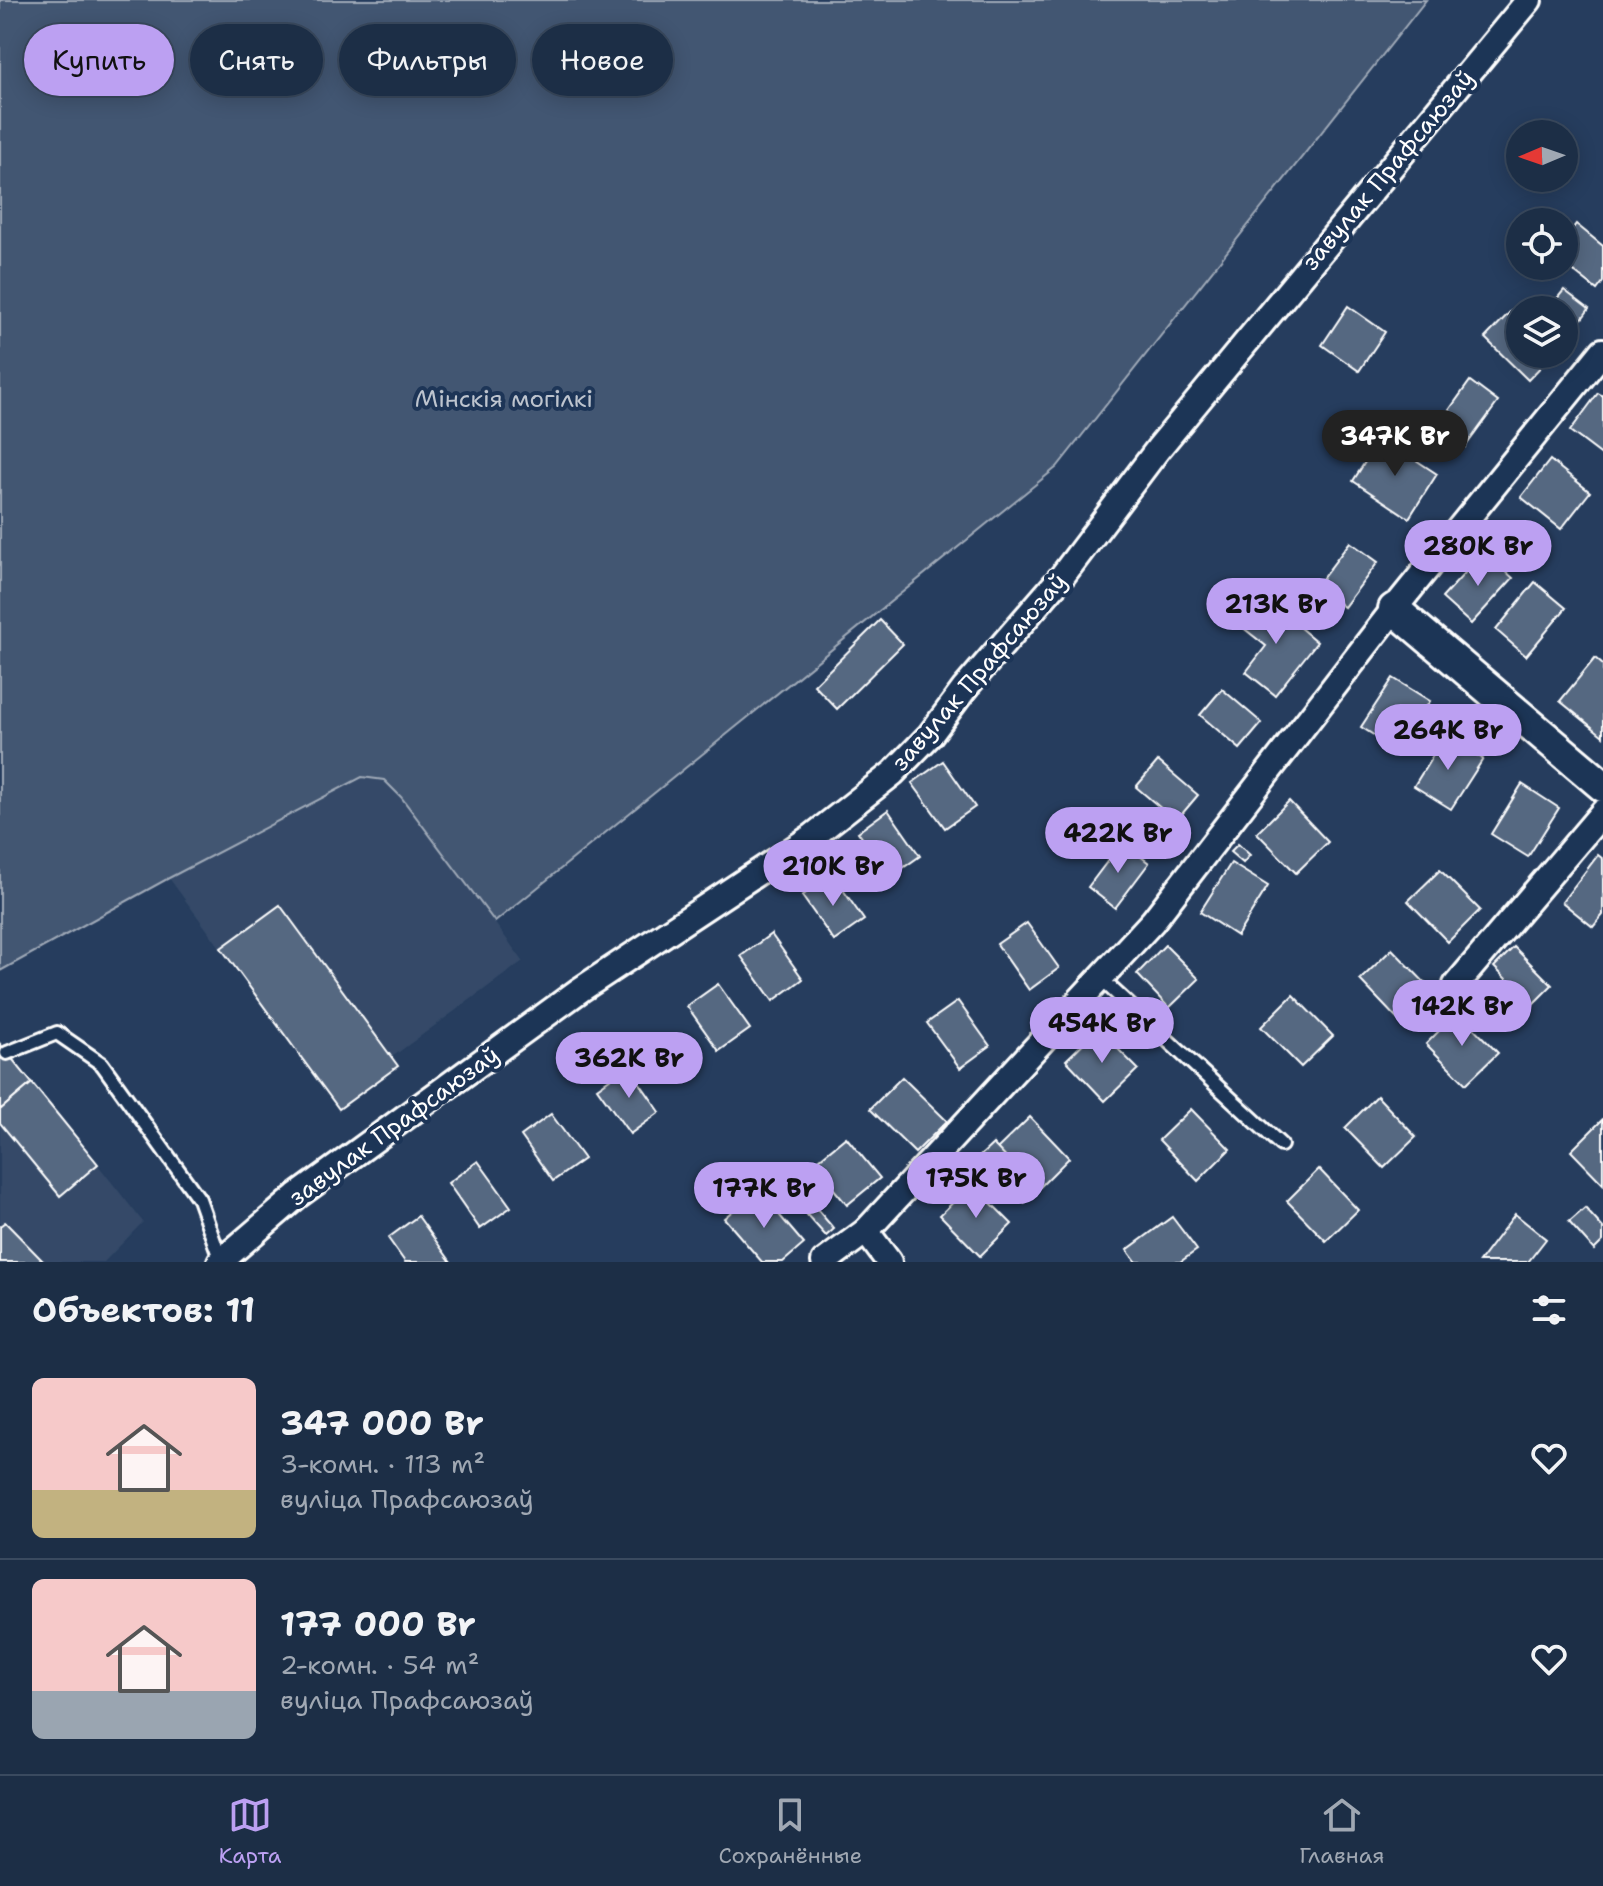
<!DOCTYPE html>
<html lang="ru">
<meta charset="utf-8">
<style>
body{margin:0;font-family:"Shantell Sans",sans-serif;background:#293a51;color:#f1f3f6;height:100vh;display:flex;flex-direction:column;font-size:30px;white-space:nowrap}
*{box-sizing:border-box;margin:0}
p{font-size:26px;color:#a0a8b3}
.icon{flex:none;width:44px;height:44px;fill:none;stroke:currentColor;stroke-width:2;stroke-linecap:round;stroke-linejoin:round}
.map{position:relative;height:1262px;overflow:hidden}
.sheet{display:flex;flex-direction:column;background:#1c2e46;flex:1}
.sheet>*{flex:none}
.hud{position:absolute;left:24px;top:24px;width:800px;height:72px;display:flex;gap:16px}
.needle{width:52px;rotate:268deg}
.controls{position:absolute;left:1506px;top:120px;display:grid;gap:16px}
.controls a{display:grid;place-items:center;width:72px;height:72px;border-radius:50%;background:#1c2e46;box-shadow:0 4px 20px #0003,0 0 0 2px #3a4a5f;font-size:40px}
.price{position:absolute;translate:-50% -68px;padding:0 18px;border-radius:28px;background:#bca0f2;color:#111;font-size:26px;line-height:52px;filter:drop-shadow(0 2px 4px #0008)}
.price::after{content:'';position:absolute;left:50%;top:48px;width:24px;height:18px;margin-left:-12px;background:inherit;clip-path:polygon(0 0,100% 0,50% 100%)}
.price.on{background:#222;color:#fff}
ul{padding:0;list-style:none}
li{display:flex;align-items:center;gap:24px;height:200px;padding:0 32px}
li+li{border-top:2px solid #3a4a5f}
li span{display:grid;place-items:center;flex:none;width:224px;height:160px;border-radius:12px;color:#555}
li>.icon{margin-inline-start:auto}
span .icon{width:96px;height:96px;fill:#fffc;stroke-width:1}
li b{font-size:34px}
h2{display:flex;justify-content:space-between;align-items:center;height:96px;padding:0 32px;font-size:34px}
.pill{padding:0 28px;border-radius:36px;background:#1c2e46;box-shadow:0 4px 20px #0003,0 0 0 2px #3a4a5f;font-size:28px;line-height:72px}
.pill.on{background:#bca0f2;color:#111}
.dock{display:flex;justify-content:space-around;align-items:center;height:112px;border-top:2px solid #3a4a5f;background:#1c2e46;font-size:22px;color:#a0a8b3}
.dock a{display:grid;justify-items:center;gap:4px}
.dock .on{color:#bca0f2}
.map>svg:first-child{display:block}
</style>
<div class="map">
<svg width="1603" height="1262" viewBox="0 0 1603 1262">
<rect width="100%" height="100%" fill="#263d5e"/>
<filter id="ink" filterUnits="userSpaceOnUse"><feTurbulence type="fractalNoise" baseFrequency=".0125" numOctaves="2"/><feDisplacementMap in="SourceGraphic" scale="16" xChannelSelector="R" yChannelSelector="G"/><feConvolveMatrix kernelMatrix="1 2 1 2 8 2 1 2 1" color-interpolation-filters="sRGB"/></filter>
<g filter="url(#ink)">
<g fill="#344a68">
<polygon points="362,777 384,780 401,797 523,961 392,1057 398,1066 339,1109 169,878"/>
<polygon points="0,1041 143,1222 104,1262 0,1262"/>
</g>
<polygon fill="#425672" stroke="#a0aab8" stroke-width="2" points="0,0 1426,0 1057,467 495,922 401,797 384,780 362,777 169,878 0,971"/>
<g fill="#556781" stroke="#fff" stroke-width="2">
<polygon points="1576,224 1603,246 1603,282 1597,290 1564,264 1564,240"/>
<polygon points="1564,290 1589,309 1576,327 1564,318 1564,310 1554,310 1550,307"/>
<polygon points="1348,306 1385,332 1359,371 1322,345"/>
<polygon points="1513,309 1520,316 1520,354 1553,354 1528,380 1485,338"/>
<polygon points="1470,381 1498,402 1465,447 1437,427"/>
<polygon points="1598,393 1603,396 1603,456 1570,431"/>
<polygon points="1377,416 1414,441 1405,454 1369,430"/>
<polygon points="1381,437 1437,474 1409,518 1353,481"/>
<polygon points="1550,460 1590,492 1561,529 1521,497"/>
<polygon points="1350,542 1378,562 1344,607 1316,587"/>
<polygon points="1484,552 1513,578 1471,624 1442,598"/>
<polygon points="1535,582 1566,608 1526,656 1496,630"/>
<polygon points="1264,598 1317,642 1275,695 1246,672 1266,646 1241,626"/>
<polygon points="880,620 903,644 837,709 814,685"/>
<polygon points="1595,658 1603,665 1603,736 1560,701"/>
<polygon points="1393,678 1430,701 1399,751 1361,727"/>
<polygon points="1222,689 1262,723 1240,749 1200,715"/>
<polygon points="1445,736 1483,759 1451,809 1414,786"/>
<polygon points="943,761 975,807 945,828 912,783"/>
<polygon points="1158,761 1198,795 1176,821 1136,787"/>
<polygon points="1522,784 1559,808 1528,857 1491,834"/>
<polygon points="1289,801 1328,842 1296,873 1257,833"/>
<polygon points="888,810 920,856 890,877 858,832"/>
<polygon points="1122,842 1149,863 1115,908 1088,887"/>
<polygon points="1238,844 1250,855 1243,863 1230,852"/>
<polygon points="1598,855 1603,859 1603,915 1593,927 1562,902"/>
<polygon points="1231,863 1268,886 1237,936 1200,912"/>
<polygon points="1440,870 1480,910 1448,942 1408,901"/>
<polygon points="832,874 864,920 834,941 802,896"/>
<polygon points="280,905 398,1066 339,1109 221,948"/>
<polygon points="1027,923 1059,968 1029,990 997,944"/>
<polygon points="771,934 803,979 773,1001 741,956"/>
<polygon points="1165,945 1199,979 1169,1008 1137,974"/>
<polygon points="1514,947 1552,985 1532,1005 1494,967"/>
<polygon points="1392,949 1431,989 1399,1021 1360,980"/>
<polygon points="718,984 750,1029 719,1051 687,1006"/>
<polygon points="1293,995 1333,1036 1301,1067 1261,1027"/>
<polygon points="958,1001 990,1046 960,1068 927,1023"/>
<polygon points="1458,1012 1498,1053 1466,1084 1426,1044"/>
<polygon points="1098,1029 1138,1069 1105,1101 1066,1060"/>
<polygon points="0,1044 32,1083 0,1110"/>
<polygon points="628,1066 660,1112 630,1134 597,1088"/>
<polygon points="902,1077 947,1121 915,1153 870,1109"/>
<polygon points="32,1083 98,1164 60,1196 0,1123 0,1110"/>
<polygon points="1377,1096 1416,1137 1384,1168 1345,1128"/>
<polygon points="1191,1109 1230,1149 1198,1181 1159,1140"/>
<polygon points="551,1114 584,1159 553,1181 521,1136"/>
<polygon points="1030,1117 1069,1158 1037,1190 997,1149"/>
<polygon points="1603,1119 1603,1184 1571,1151"/>
<polygon points="846,1137 880,1178 847,1205 813,1164"/>
<polygon points="993,1144 1037,1190 1024,1203 979,1157"/>
<polygon points="478,1161 511,1207 480,1229 448,1183"/>
<polygon points="1319,1169 1358,1210 1326,1241 1287,1201"/>
<polygon points="972,1184 1012,1224 980,1256 940,1215"/>
<polygon points="758,1190 804,1244 783,1262 762,1262 724,1218"/>
<polygon points="816,1208 834,1229 826,1236 807,1215"/>
<polygon points="1585,1208 1603,1228 1603,1241 1594,1250 1569,1222"/>
<polygon points="1515,1214 1546,1239 1528,1262 1479,1262"/>
<polygon points="418,1216 451,1262 405,1262 388,1238"/>
<polygon points="1172,1217 1197,1250 1180,1262 1136,1262 1127,1250"/>
<polygon points="5,1222 44,1262 0,1262 0,1226"/>
</g>
<g fill="none" stroke-linecap="round" stroke-linejoin="round">
<g stroke="#fff" stroke-width="18">
<g id="service">
<polyline points="1100,978 1281,1145"/>
<polyline points="7,1053 57,1033 102,1064 199,1199 221,1261"/>
</g>
</g>
<g stroke="#fff" stroke-width="30">
<g id="minor">
<polyline points="1456,985 1603,812"/>
<polyline points="866,1231 889,1262"/>
<polyline points="220,1262 297,1196 580,990 813,836 893,773 930,735 965,688 1063,575 1158,449 1529,0"/>
<polyline points="824,1262 866,1231 1153,921 1394,609 1603,351"/>
</g>
</g>
<g stroke="#fff" stroke-width="36">
<polyline id="tertiary" points="1394,609 1603,786"/>
</g>
<use href="#service" stroke="#1d3557" stroke-width="12"/>
<use href="#minor" stroke="#1d3557" stroke-width="24"/>
<use href="#tertiary" stroke="#1d3557" stroke-width="30"/>
</g>
</g>
<g text-anchor="middle" dominant-baseline="central" stroke-width="8" stroke-linejoin="round" paint-order="stroke">
<g font-size="24" fill="#fff" stroke="#1d3557">
<text transform="translate(1388 170) rotate(-50)">завулак Прафсаюзаў</text>
<text transform="translate(979 672) rotate(-49)">завулак Прафсаюзаў</text>
<text transform="translate(394 1126) rotate(-36)">завулак Прафсаюзаў</text>
</g>
<g font-size="24" fill="#bdc4ce" stroke="#1d3557">
<text x="504" y="399">Мінскія могілкі</text>
</g>
</g>
</svg>
<div class="controls">
<a><svg class="needle" viewBox="-14 -14 28 28"><path d="M0-13l5 13h-10z" fill="#e53935"/><path d="M0 13l5-13h-10z" fill="#a0a8b3"/></svg></a>
<a><svg class="icon" aria-label="locate" viewBox="0 0 24 24"><circle cx="12" cy="12" r="6"/><path d="M12 2v4M12 18v4M2 12h4M18 12h4"/></svg></a>
<a><svg class="icon" aria-label="layers" viewBox="0 0 24 24"><path d="M12 4l9 5-9 5-9-5zM3 14l9 5 9-5"/></svg></a>
</div>
<b class="price on" style="left:1395px;top:478px">347K Br</b>
<b class="price" style="left:1478px;top:588px">280K Br</b>
<b class="price" style="left:1276px;top:646px">213K Br</b>
<b class="price" style="left:1448px;top:772px">264K Br</b>
<b class="price" style="left:1118px;top:875px">422K Br</b>
<b class="price" style="left:833px;top:908px">210K Br</b>
<b class="price" style="left:1462px;top:1048px">142K Br</b>
<b class="price" style="left:1102px;top:1065px">454K Br</b>
<b class="price" style="left:629px;top:1100px">362K Br</b>
<b class="price" style="left:976px;top:1220px">175K Br</b>
<b class="price" style="left:764px;top:1230px">177K Br</b>
<div class="hud">
<a class="pill on">Купить</a>
<a class="pill">Снять</a>
<a class="pill">Фильтры</a>
<a class="pill">Новое</a>
</div>
</div>
<section class="sheet">
<h2>Объектов: 11<svg class="icon" aria-label="filters" viewBox="0 0 24 24"><path d="M4 7h16M4 17h16"/><circle cx="9" cy="7" r="2"/><circle cx="15" cy="17" r="2"/></svg></h2>
<ul>
<li><span style="background:linear-gradient(#f6c9c9 70%,#c2b280 0)"><svg class="icon" aria-label="home" viewBox="0 0 24 24"><path d="M3 11l9-7 9 7M6 9v11h12V9"/></svg></span><div><b>347 000 Br</b><p>3-комн. · 113 m²</p><p>вуліца Прафсаюзаў</p></div><svg class="icon" aria-label="heart" viewBox="0 0 24 24"><path d="M12 20l-8-8c-3-5 5-10 8-4 3-6 11-1 8 4z"/></svg></li>
<li><span style="background:linear-gradient(#f6c9c9 70%,#9aa5b1 0)"><svg class="icon" aria-label="home" viewBox="0 0 24 24"><path d="M3 11l9-7 9 7M6 9v11h12V9"/></svg></span><div><b>177 000 Br</b><p>2-комн. · 54 m²</p><p>вуліца Прафсаюзаў</p></div><svg class="icon" aria-label="heart" viewBox="0 0 24 24"><path d="M12 20l-8-8c-3-5 5-10 8-4 3-6 11-1 8 4z"/></svg></li>
</ul>
</section>
<nav class="dock">
<a class="on"><svg class="icon" aria-label="map" viewBox="0 0 24 24"><path d="M3 6l6-2 6 2 6-2v14l-6 2-6-2-6 2zM9 4v14M15 6v14"/></svg>Карта</a>
<a><svg class="icon" aria-label="saved" viewBox="0 0 24 24"><path d="M7 4h10v16l-5-4-5 4z"/></svg>Сохранённые</a>
<a><svg class="icon" aria-label="home" viewBox="0 0 24 24"><path d="M3 11l9-7 9 7M6 9v11h12V9"/></svg>Главная</a>
</nav>
